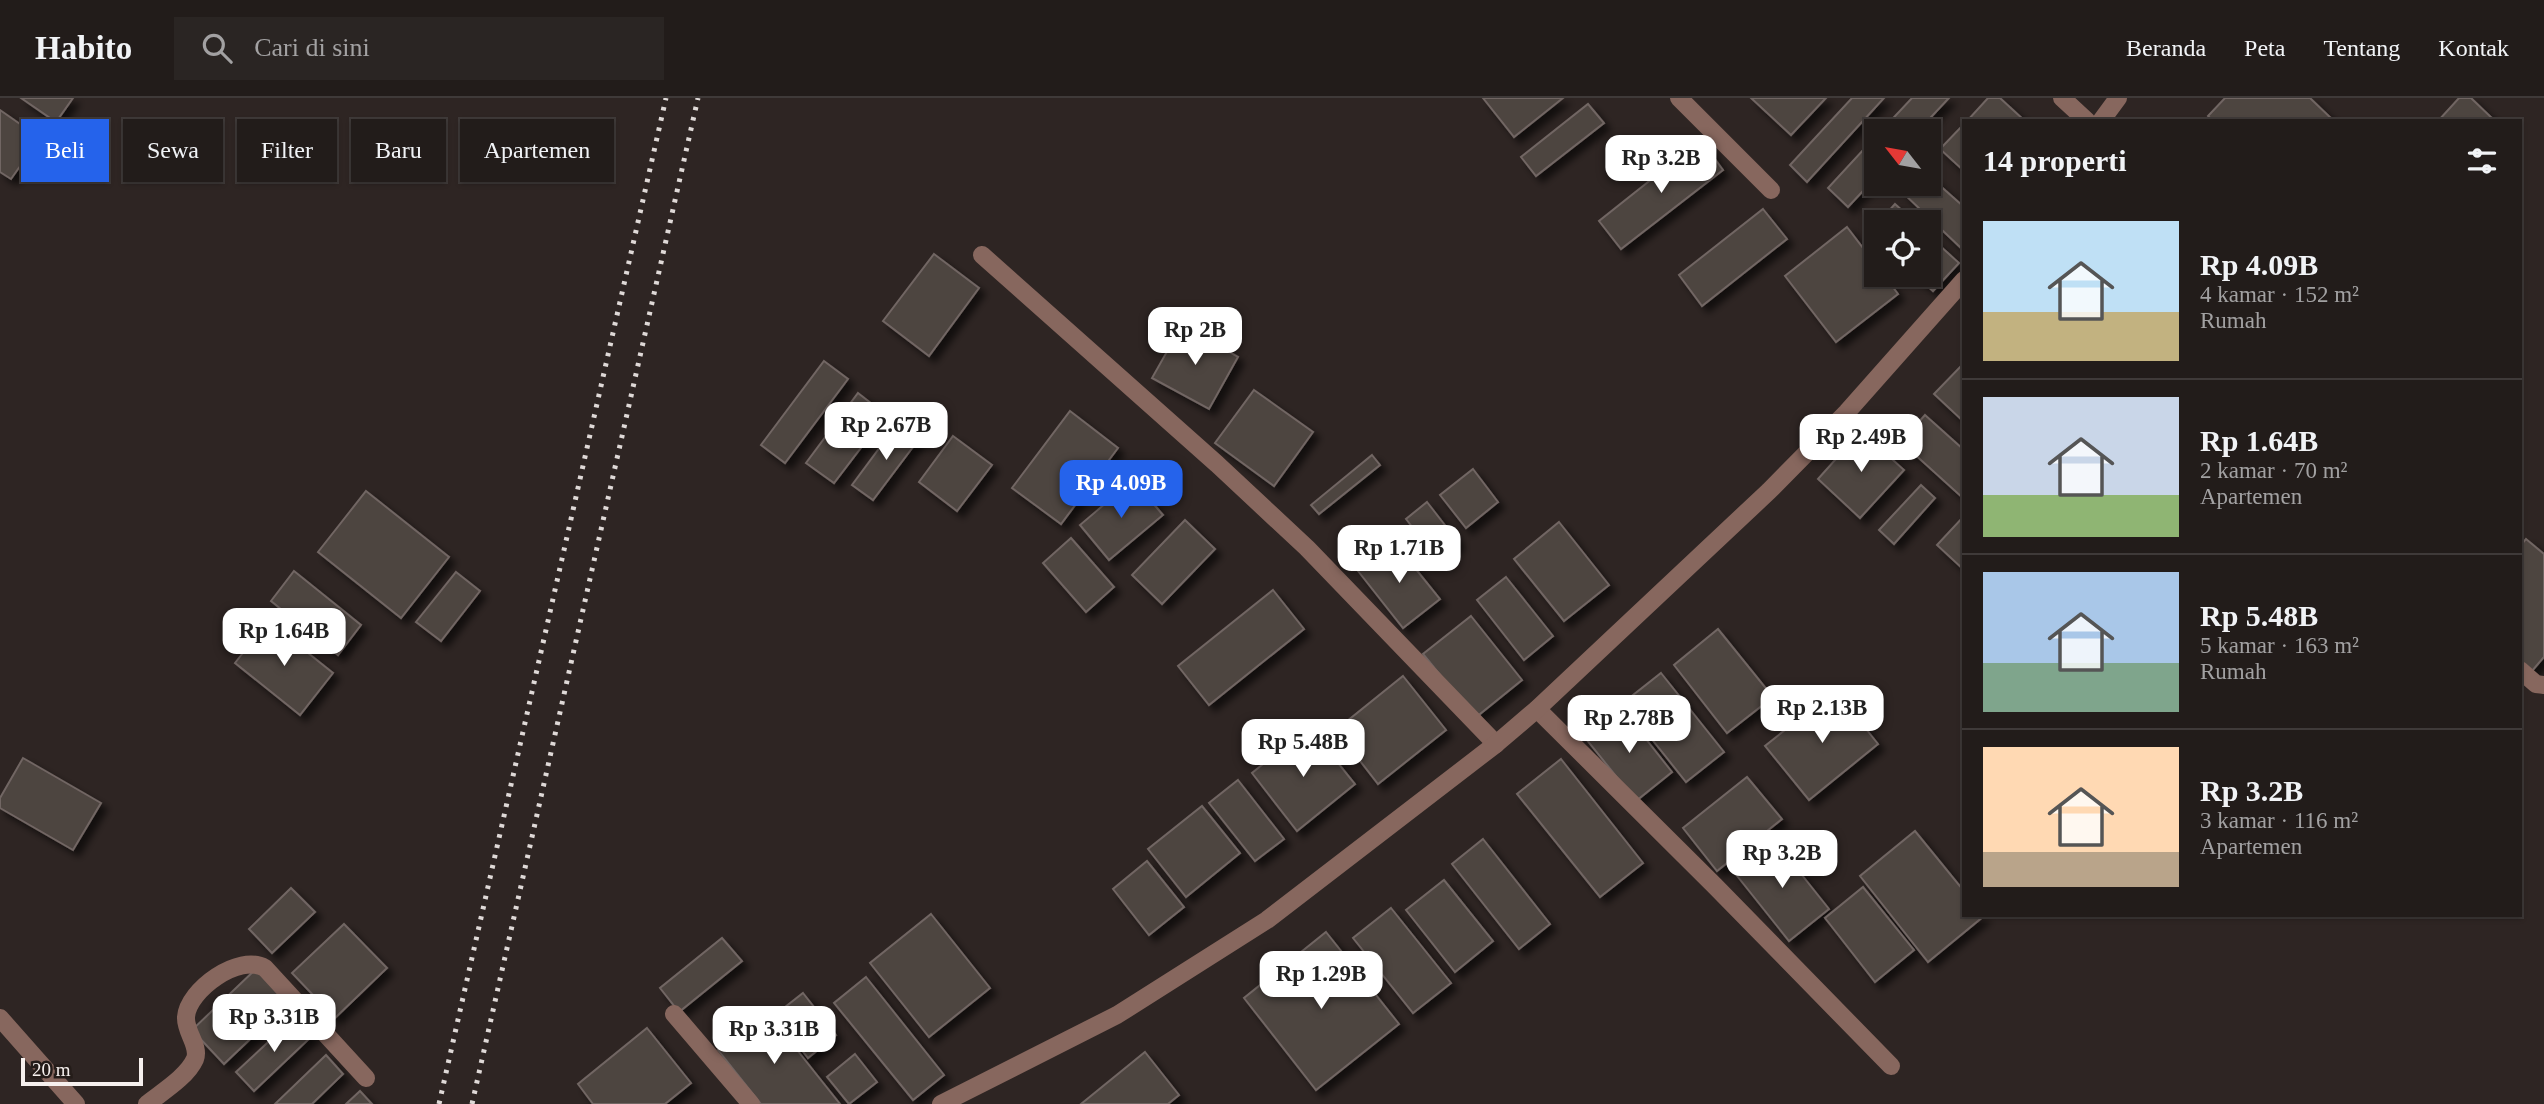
<!DOCTYPE html>
<html lang="id">
<meta charset="utf-8">
<style>
body{margin:0;font-family:Georgia,serif;background:#2a2523;color:#f1f3f6;height:100vh;display:flex;flex-direction:column;font-size:26px;white-space:nowrap}
*{box-sizing:border-box;margin:0}
p{font-size:23px;color:#a2a1a2}
.icon{flex:none;width:38px;height:38px;fill:none;stroke:currentColor;stroke-width:2;stroke-linecap:round;stroke-linejoin:round}
.map{position:relative;flex:1;overflow:hidden}
.panel{position:absolute;left:1962px;top:21px;width:560px;height:798px;display:flex;flex-direction:column;background:#221c1a;border-radius:0px;box-shadow:0 2px 5px #0004,0 0 0 2px #3f3a39}
.panel>*{flex:none}
.hud{position:absolute;left:21px;top:21px;width:665px;height:63px;display:flex;gap:14px}
.needle{width:46px;rotate:301deg}
.tools{position:absolute;left:1864px;top:21px;display:grid;gap:14px}
.tools a{display:grid;place-items:center;width:77px;height:77px;border-radius:0px;background:#221c1a;box-shadow:0 2px 5px #0004,0 0 0 2px #3f3a39;font-size:35px}
.scale{position:absolute;left:21px;bottom:18px;width:122px;box-sizing:border-box;padding-left:7px;border:4px solid #f6f0ee;border-top:0;font-size:19px;line-height:24px;white-space:nowrap;color:#f6f0ee;-webkit-text-stroke:5px #241c19;paint-order:stroke}
.price{position:absolute;translate:-50% -60px;padding:0 16px;border-radius:14px;background:#fff;color:#222;font-size:23px;line-height:46px;filter:drop-shadow(0 2px 4px #0008)}
.price::after{content:'';position:absolute;left:50%;top:42px;width:21px;height:16px;margin-left:-10px;background:inherit;clip-path:polygon(0 0,100% 0,50% 100%)}
.price.current{background:#2563eb;color:#fff}
ul{padding:0;list-style:none}
li{display:flex;align-items:center;gap:21px;height:175px;padding:0 21px}
li+li{border-top:2px solid #3f3a39}
li span{display:grid;place-items:center;flex:none;width:196px;height:140px;border-radius:0px;color:#555}
li>.icon{margin-inline-start:auto}
span .icon{width:84px;height:84px;fill:#fffc;stroke-width:1}
li b{font-size:30px}
h2{display:flex;justify-content:space-between;align-items:center;height:84px;padding:0 21px;font-size:30px}
.chip{padding:0 24px;border-radius:0px;background:#221c1a;box-shadow:0 2px 5px #0004,0 0 0 2px #3f3a39;font-size:24px;line-height:63px}
.chip.current{background:#2563eb;color:#fff}
header{display:flex;align-items:center;gap:42px;box-sizing:border-box;height:98px;padding:0 35px;background:#221c1a;border-bottom:2px solid #3f3a39}
header strong{font-size:33px}
nav{display:flex;gap:38px;margin-inline-start:auto;font-size:24px}
.search{width:490px;height:63px;background:#2a2523;display:flex;align-items:center;gap:18px;box-sizing:border-box;padding:0 24px;border-radius:0px;color:#a2a1a2;font-size:26px}
.map>svg:first-child{display:block}
</style>
<header>
<strong>Habito</strong>
<div class="search"><svg class="icon" aria-label="search" viewBox="0 0 24 24"><circle cx="10" cy="10" r="6"/><path d="M15 15l6 6"/></svg>Cari di sini</div>
<nav><a>Beranda</a><a>Peta</a><a>Tentang</a><a>Kontak</a></nav>
</header>
<div class="map">
<svg width="2544" height="1006" viewBox="0 0 2544 1006">
<defs>
<filter id="shadow"><feDropShadow dx="6" dy="6" stdDeviation="3.5" flood-color="#0009"/></filter>
</defs>
<rect width="100%" height="100%" fill="#2e2523"/>
<g fill="#4e4441" stroke="#716663" stroke-width="2" filter="url(#shadow)">
<polygon points="21,0 73,0 56,24"/>
<polygon points="1483,0 1563,0 1514,39"/>
<polygon points="1751,0 1826,0 1791,37"/>
<polygon points="1852,0 1884,0 1807,84 1790,67"/>
<polygon points="1912,0 1949,0 1918,33 1881,33"/>
<polygon points="1988,0 2000,0 2025,23 1967,23"/>
<polygon points="2225,0 2310,0 2334,23 2213,23 2208,18"/>
<polygon points="2459,0 2471,0 2495,23 2438,23"/>
<polygon points="1588,6 1604,25 1536,78 1521,59"/>
<polygon points="0,12 40,40 11,81 0,74"/>
<polygon points="1964,26 1964,73 1940,51"/>
<polygon points="1876,38 1876,79 1848,109 1828,90"/>
<polygon points="1701,42 1723,72 1621,151 1599,123"/>
<polygon points="1928,77 1964,109 1964,147 1961,150 1903,95 1911,86 1928,86"/>
<polygon points="1895,106 1915,124 1879,124"/>
<polygon points="1763,111 1787,141 1702,208 1679,177"/>
<polygon points="1847,129 1876,167 1876,177 1884,177 1898,196 1836,244 1785,178"/>
<polygon points="1928,137 1959,165 1933,193 1915,177 1928,177"/>
<polygon points="934,156 979,190 929,258 883,223"/>
<polygon points="1182,227 1238,259 1209,311 1152,280"/>
<polygon points="824,263 848,281 785,365 761,347"/>
<polygon points="1964,265 1964,324 1934,296"/>
<polygon points="1254,292 1313,334 1274,388 1215,345"/>
<polygon points="858,295 886,317 834,385 806,365"/>
<polygon points="1070,313 1118,350 1061,426 1012,390"/>
<polygon points="1925,317 1964,352 1964,401 1901,344"/>
<polygon points="898,325 919,341 873,402 852,387"/>
<polygon points="1861,333 1904,372 1860,420 1818,381"/>
<polygon points="953,338 992,367 957,413 919,384"/>
<polygon points="1372,357 1380,367 1319,416 1311,407"/>
<polygon points="1473,371 1498,404 1466,430 1440,397"/>
<polygon points="1133,382 1163,417 1109,462 1080,427"/>
<polygon points="1921,387 1935,400 1894,446 1879,432"/>
<polygon points="366,393 449,459 401,520 318,454"/>
<polygon points="1427,404 1458,444 1437,461 1406,421"/>
<polygon points="1964,418 1964,472 1937,447"/>
<polygon points="1185,422 1215,451 1162,506 1132,477"/>
<polygon points="1559,424 1609,487 1564,523 1514,461"/>
<polygon points="1071,440 1114,489 1086,514 1043,465"/>
<polygon points="2526,441 2544,456 2544,559 2526,580 2520,575 2520,448"/>
<polygon points="1394,444 1440,501 1403,530 1358,473"/>
<polygon points="294,473 361,527 338,557 271,503"/>
<polygon points="456,474 480,493 441,543 416,524"/>
<polygon points="1506,479 1553,538 1524,562 1477,502"/>
<polygon points="1273,492 1304,531 1209,607 1178,568"/>
<polygon points="1471,518 1522,582 1475,620 1423,556"/>
<polygon points="268,523 333,575 300,617 235,565"/>
<polygon points="1718,531 1773,599 1727,635 1674,567"/>
<polygon points="1661,575 1724,654 1686,684 1623,605"/>
<polygon points="1403,578 1446,632 1378,686 1336,632"/>
<polygon points="1835,592 1878,646 1809,702 1765,648"/>
<polygon points="1623,612 1672,674 1636,703 1586,641"/>
<polygon points="1309,629 1355,686 1297,733 1252,675"/>
<polygon points="23,660 101,705 73,752 0,710 0,700"/>
<polygon points="1561,661 1643,765 1600,799 1517,696"/>
<polygon points="1747,679 1782,721 1717,773 1683,730"/>
<polygon points="1238,682 1284,741 1255,763 1209,705"/>
<polygon points="1202,708 1240,755 1186,799 1148,751"/>
<polygon points="1915,733 1964,793 1964,817 1984,818 1928,864 1860,778"/>
<polygon points="1483,741 1550,826 1519,851 1452,766"/>
<polygon points="1774,742 1829,811 1789,843 1734,774"/>
<polygon points="1147,763 1184,809 1149,837 1113,791"/>
<polygon points="1444,782 1493,843 1455,874 1406,812"/>
<polygon points="1863,789 1914,852 1875,884 1825,820"/>
<polygon points="291,790 315,814 272,855 249,831"/>
<polygon points="1391,810 1451,885 1413,915 1353,840"/>
<polygon points="931,816 990,890 929,939 870,865"/>
<polygon points="344,826 387,870 335,920 292,875"/>
<polygon points="1326,834 1399,926 1316,992 1244,900"/>
<polygon points="722,840 742,863 679,914 660,890"/>
<polygon points="257,870 289,904 224,966 192,932"/>
<polygon points="866,879 944,977 913,1002 834,905"/>
<polygon points="803,895 836,937 808,960 775,917"/>
<polygon points="766,913 840,1006 761,1006 718,952"/>
<polygon points="294,920 312,938 254,993 236,974"/>
<polygon points="647,930 691,985 665,1006 593,1006 578,986"/>
<polygon points="1145,954 1179,997 1168,1006 1081,1006"/>
<polygon points="855,956 877,984 849,1006 827,979"/>
<polygon points="326,957 343,976 312,1006 275,1006"/>
<polygon points="360,993 372,1006 346,1006"/>
</g>
<g fill="none" stroke-linecap="round" stroke-linejoin="round">
<g stroke="#87675e" stroke-width="18">
<polyline points="1679,0 1771,92"/>
<polyline points="2062,0 2087,23"/>
<polyline points="2101,23 2118,0"/>
<polyline points="982,157 1217,366 1307,450 1496,646"/>
<polyline points="2520,572 2536,586 2544,587"/>
<polyline points="1537,611 1715,788 1891,968"/>
<polyline points="674,916 751,1006"/>
<polyline points="0,920 76,1006"/>
<path d="M147,1006c15,-12 40,-27 48,-45 5,-13 -10,-27 -9,-42 2,-27 53,-64 79,-49l101,110"/>
<polyline points="941,1006 1117,917 1267,822 1496,646 1537,611 1769,393 1847,314 1964,182"/>
</g>
<g stroke="#dfd9d7" stroke-width="5" stroke-dasharray="3.5 7" stroke-linecap="butt">
<polyline points="439,1006 666,0"/>
<polyline points="472,1006 698,0"/>
</g>
</g>
</svg>
<div class="tools">
<a><svg class="needle" viewBox="-14 -14 28 28"><path d="M0-13l5 13h-10z" fill="#e53935"/><path d="M0 13l5-13h-10z" fill="#a2a1a2"/></svg></a>
<a><svg class="icon" aria-label="locate" viewBox="0 0 24 24"><circle cx="12" cy="12" r="6"/><path d="M12 2v4M12 18v4M2 12h4M18 12h4"/></svg></a>
</div>
<div class="scale">20 m</div>
<b class="price" style="left:1661px;top:97px">Rp 3.2B</b>
<b class="price" style="left:1195px;top:269px">Rp 2B</b>
<b class="price" style="left:886px;top:364px">Rp 2.67B</b>
<b class="price" style="left:1861px;top:376px">Rp 2.49B</b>
<b class="price current" style="left:1121px;top:422px">Rp 4.09B</b>
<b class="price" style="left:1399px;top:487px">Rp 1.71B</b>
<b class="price" style="left:284px;top:570px">Rp 1.64B</b>
<b class="price" style="left:1822px;top:647px">Rp 2.13B</b>
<b class="price" style="left:1629px;top:657px">Rp 2.78B</b>
<b class="price" style="left:1303px;top:681px">Rp 5.48B</b>
<b class="price" style="left:1782px;top:792px">Rp 3.2B</b>
<b class="price" style="left:1321px;top:913px">Rp 1.29B</b>
<b class="price" style="left:274px;top:956px">Rp 3.31B</b>
<b class="price" style="left:774px;top:968px">Rp 3.31B</b>
<div class="hud">
<a class="chip current">Beli</a>
<a class="chip">Sewa</a>
<a class="chip">Filter</a>
<a class="chip">Baru</a>
<a class="chip">Apartemen</a>
</div>
<section class="panel">
<h2>14 properti<svg class="icon" aria-label="filters" viewBox="0 0 24 24"><path d="M4 7h16M4 17h16"/><circle cx="9" cy="7" r="2"/><circle cx="15" cy="17" r="2"/></svg></h2>
<ul>
<li><span style="background:linear-gradient(#bfe0f5 65%,#c2b280 0)"><svg class="icon" aria-label="home" viewBox="0 0 24 24"><path d="M3 11l9-7 9 7M6 9v11h12V9"/></svg></span><div><b>Rp 4.09B</b><p>4 kamar · 152 m²</p><p>Rumah</p></div></li>
<li><span style="background:linear-gradient(#c9d6e8 70%,#8fb573 0)"><svg class="icon" aria-label="home" viewBox="0 0 24 24"><path d="M3 11l9-7 9 7M6 9v11h12V9"/></svg></span><div><b>Rp 1.64B</b><p>2 kamar · 70 m²</p><p>Apartemen</p></div></li>
<li><span style="background:linear-gradient(#a9c7e8 65%,#7fa58c 0)"><svg class="icon" aria-label="home" viewBox="0 0 24 24"><path d="M3 11l9-7 9 7M6 9v11h12V9"/></svg></span><div><b>Rp 5.48B</b><p>5 kamar · 163 m²</p><p>Rumah</p></div></li>
<li><span style="background:linear-gradient(#ffd9b3 75%,#b9a48a 0)"><svg class="icon" aria-label="home" viewBox="0 0 24 24"><path d="M3 11l9-7 9 7M6 9v11h12V9"/></svg></span><div><b>Rp 3.2B</b><p>3 kamar · 116 m²</p><p>Apartemen</p></div></li>
</ul>
</section>
</div>
